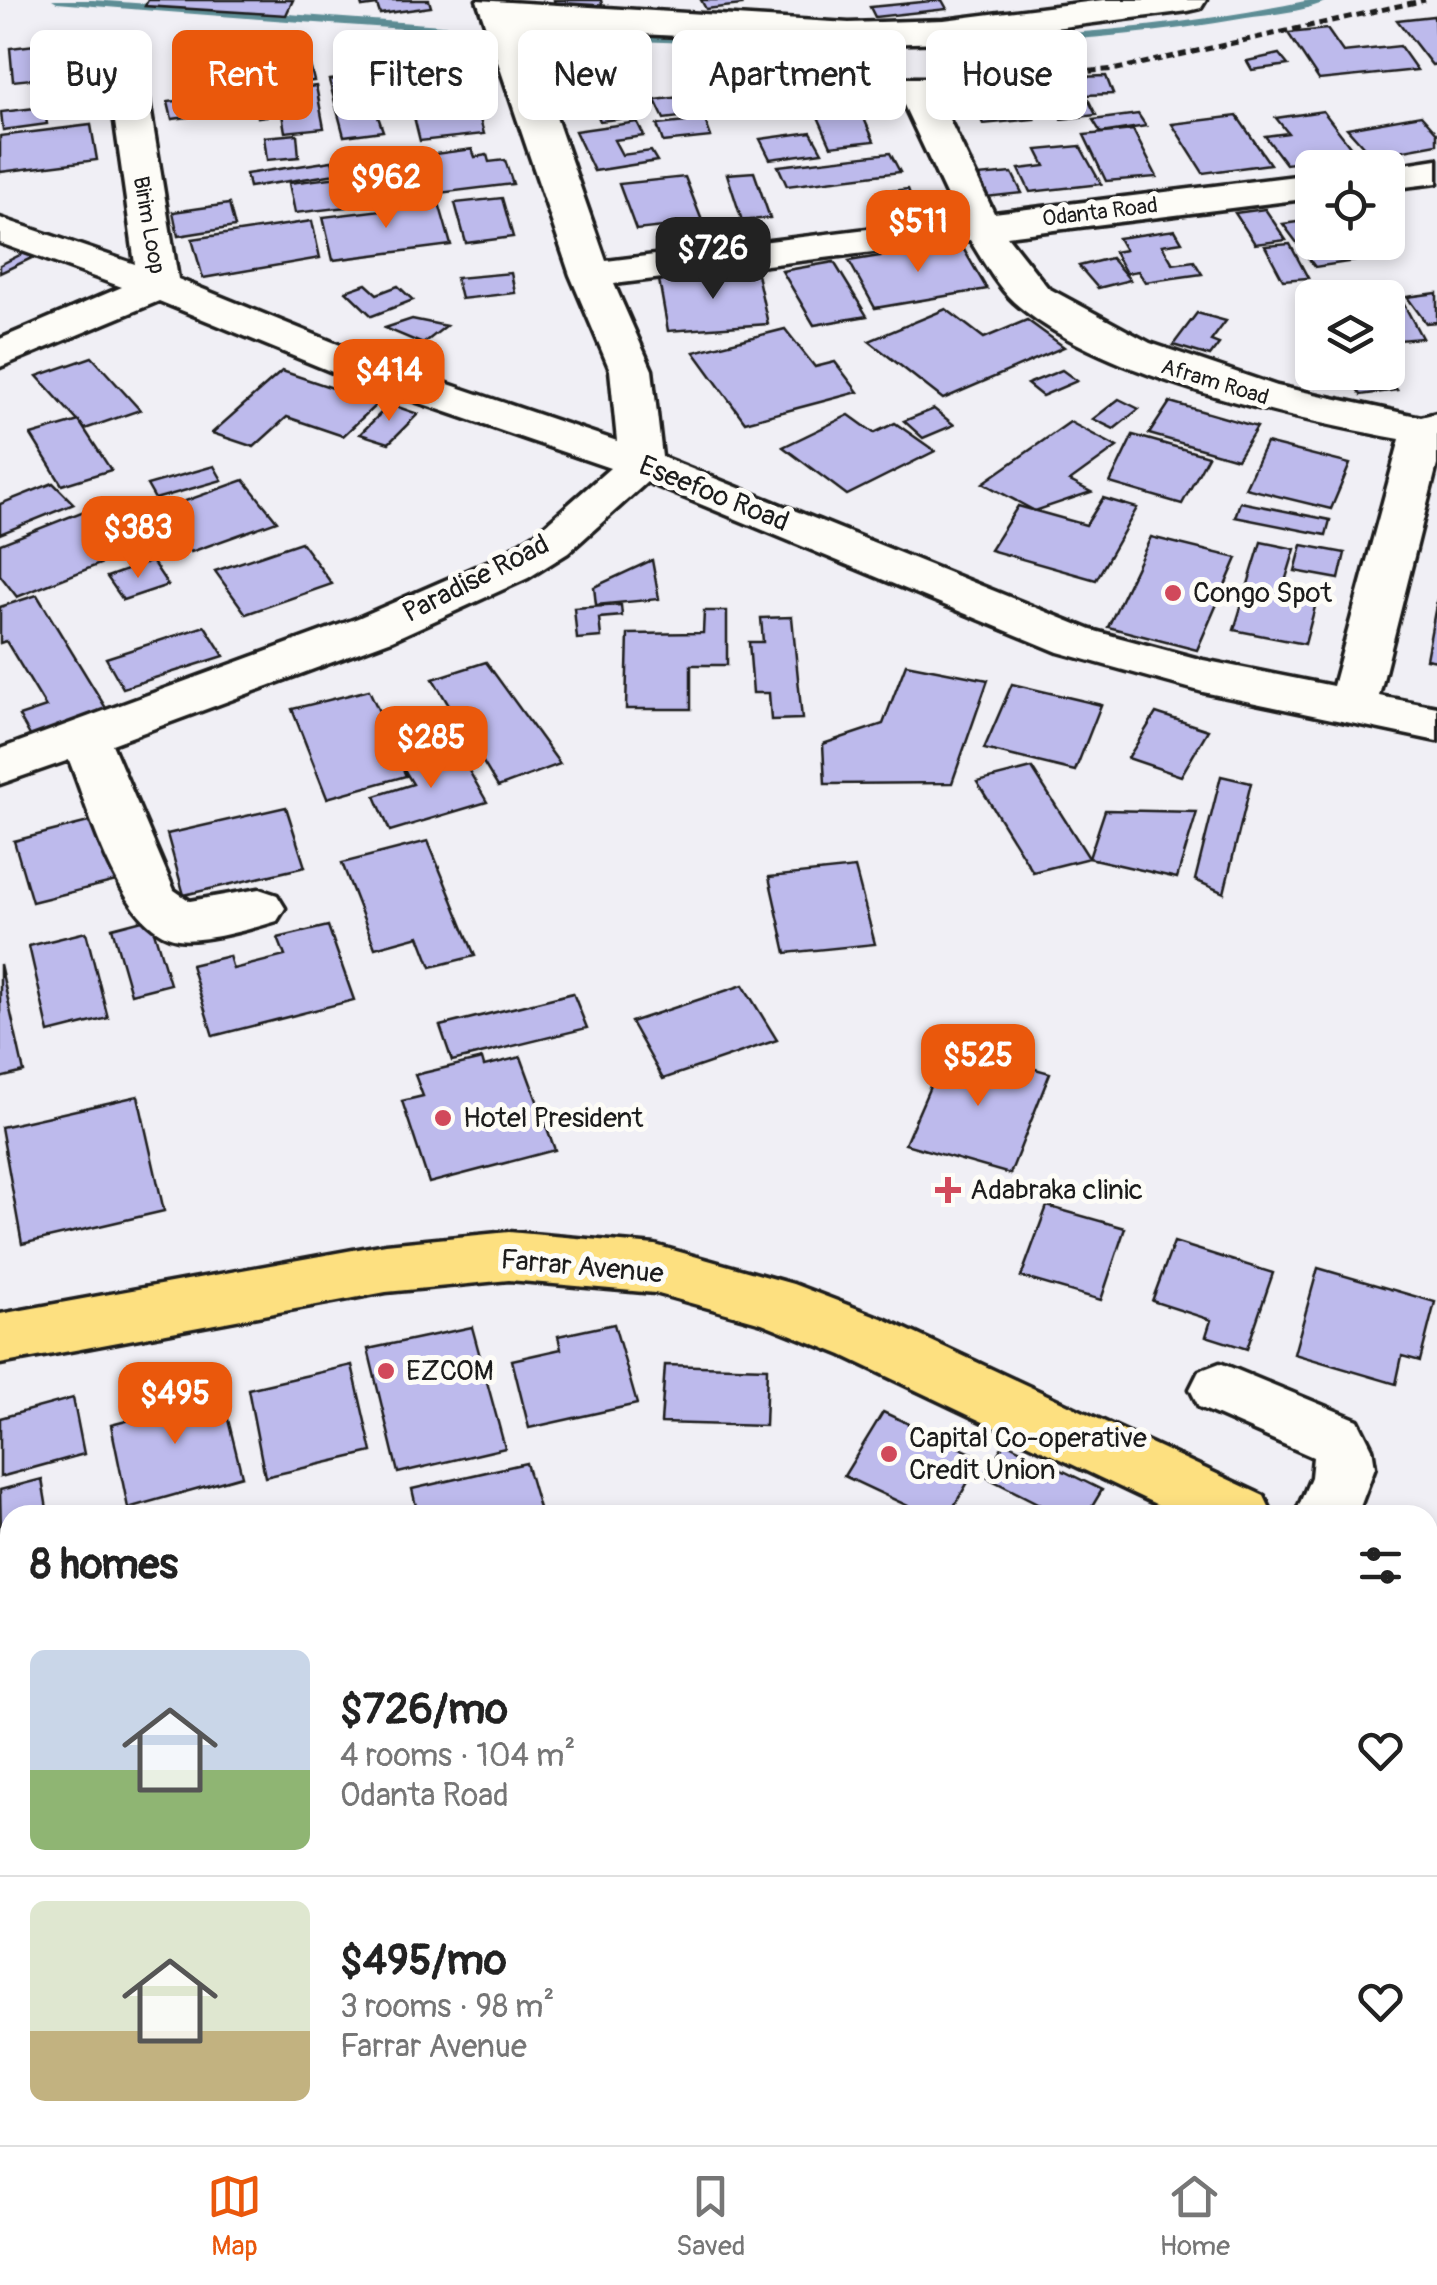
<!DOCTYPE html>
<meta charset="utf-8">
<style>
body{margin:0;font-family:Pangolin,sans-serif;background:#f6f6f6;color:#222;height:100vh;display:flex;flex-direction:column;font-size:38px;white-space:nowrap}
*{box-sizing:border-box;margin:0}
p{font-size:32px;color:#767676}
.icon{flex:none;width:55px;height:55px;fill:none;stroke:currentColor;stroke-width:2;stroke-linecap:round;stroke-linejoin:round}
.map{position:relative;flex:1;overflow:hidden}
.drawer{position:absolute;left:0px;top:1505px;width:1438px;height:640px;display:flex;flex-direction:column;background:#fff;border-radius:30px 30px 0 0;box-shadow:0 5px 15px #0003}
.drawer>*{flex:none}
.hud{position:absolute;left:30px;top:30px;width:1378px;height:90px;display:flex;gap:20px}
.fabs{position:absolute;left:1295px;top:150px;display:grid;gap:20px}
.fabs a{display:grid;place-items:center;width:110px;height:110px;border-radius:15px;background:#fff;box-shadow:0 5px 15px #0003;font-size:50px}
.price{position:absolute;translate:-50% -85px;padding:0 22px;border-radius:20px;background:#ea580c;color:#fff;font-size:32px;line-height:65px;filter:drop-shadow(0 2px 5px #0008)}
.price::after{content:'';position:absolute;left:50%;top:60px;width:30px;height:22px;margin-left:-15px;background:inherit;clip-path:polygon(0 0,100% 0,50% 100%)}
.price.selected{background:#222;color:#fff}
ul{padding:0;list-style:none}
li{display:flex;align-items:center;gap:30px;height:250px;padding:0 30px}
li+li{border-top:2px solid #e0e0e0}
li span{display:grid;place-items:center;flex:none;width:280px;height:200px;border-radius:15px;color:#555}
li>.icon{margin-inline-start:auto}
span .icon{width:120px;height:120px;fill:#fffc;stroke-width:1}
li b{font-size:42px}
h2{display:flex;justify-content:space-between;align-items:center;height:120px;padding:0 30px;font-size:42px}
.chip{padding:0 35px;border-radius:15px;background:#fff;box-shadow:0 5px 15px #0003;font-size:35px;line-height:90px}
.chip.selected{background:#ea580c;color:#fff}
.tabs{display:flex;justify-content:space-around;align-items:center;height:140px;border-top:2px solid #e0e0e0;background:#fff;font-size:28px;color:#767676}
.tabs a{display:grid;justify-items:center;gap:5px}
.tabs .selected{color:#ea580c}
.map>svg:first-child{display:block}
</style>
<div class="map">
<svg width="1437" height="2145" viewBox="0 0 1437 2145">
<rect width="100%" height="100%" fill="#f0eff5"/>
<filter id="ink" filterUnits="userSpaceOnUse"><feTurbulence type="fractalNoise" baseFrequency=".01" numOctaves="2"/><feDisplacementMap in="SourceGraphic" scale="20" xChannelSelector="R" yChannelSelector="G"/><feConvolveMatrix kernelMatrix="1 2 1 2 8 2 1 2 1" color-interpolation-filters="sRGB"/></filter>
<g filter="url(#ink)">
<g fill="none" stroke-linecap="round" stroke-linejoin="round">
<g fill="#5d8d95" fill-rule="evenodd">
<path d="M52,0h41l445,32 290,8 5,3 -5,3c-258,-3 -514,-22 -771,-43z"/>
<path d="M1310,0h19c-23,12 -57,14 -83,18 -117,21 -236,27 -355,28l-5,-3 5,-3c141,-1 281,-11 419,-40z"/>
</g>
</g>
<g fill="#bdbaec" stroke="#1c1c1c" stroke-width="2.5">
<polygon points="148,0 293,0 286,15 145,6"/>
<polygon points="360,0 429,0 431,7 380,14 377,5 362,7"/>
<polygon points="554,0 601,0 603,9 556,12"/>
<polygon points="701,0 739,0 742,5 706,9"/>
<polygon points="942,0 947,9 875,17 870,7"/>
<polygon points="1434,16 1437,64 1432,65 1397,20"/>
<polygon points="1327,29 1343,52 1400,46 1417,70 1319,80 1288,33"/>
<polygon points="77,40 81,74 13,81 10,48"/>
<polygon points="1279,54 1288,65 1252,70 1247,61"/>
<polygon points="309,61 314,81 268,86 264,66"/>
<polygon points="795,74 803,92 774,95 767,77"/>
<polygon points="364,76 383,131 344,136 329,80"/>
<polygon points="1106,76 1113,94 1083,95 1077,77"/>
<polygon points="741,77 747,96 767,94 770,101 732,104 723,79"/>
<polygon points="884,82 891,92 820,103 814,92"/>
<polygon points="316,86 324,128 285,132 282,114 258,117 254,93"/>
<polygon points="471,86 484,134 420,141 408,93"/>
<polygon points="634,89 646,116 600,121 589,95"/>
<polygon points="244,93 248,109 172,119 168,102"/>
<polygon points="1021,93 1034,119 983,124 971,98"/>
<polygon points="1069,93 1073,101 1088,99 1096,115 1061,119 1048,95"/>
<polygon points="704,94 713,113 664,119 655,100"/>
<polygon points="858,105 874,141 831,146 815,110"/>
<polygon points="44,107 47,124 3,130 1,112"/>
<polygon points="1323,111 1357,155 1286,164 1265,136 1288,133 1276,118"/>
<polygon points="1138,114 1146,126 1101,133 1093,120"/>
<polygon points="1421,115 1437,133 1437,144 1372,156 1347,128"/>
<polygon points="1237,116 1270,164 1203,173 1172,124"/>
<polygon points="705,120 711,137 663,142 657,125"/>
<polygon points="637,122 644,136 614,140 622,155 651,151 657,161 594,171 575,131"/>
<polygon points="91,125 97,160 0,172 0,136"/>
<polygon points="1133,130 1157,177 1106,181 1084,135"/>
<polygon points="811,132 822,152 770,159 760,139"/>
<polygon points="297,134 299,157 267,160 264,137"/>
<polygon points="1080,146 1101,184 1030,192 1019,169 1045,166 1037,150"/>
<polygon points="472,149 475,157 487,155 489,162 505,160 513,184 415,196 409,174 431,171 427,155"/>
<polygon points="890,153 900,172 787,186 778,166"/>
<polygon points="395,154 406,199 355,205 345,159"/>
<polygon points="332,161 336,174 249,187 246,174"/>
<polygon points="754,172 770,218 742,221 727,174"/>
<polygon points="1012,173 1022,193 986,197 977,176"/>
<polygon points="339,177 347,207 295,213 289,183"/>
<polygon points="685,177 708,236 677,239 672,226 636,230 619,184"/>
<polygon points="908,189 915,208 887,210 880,192"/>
<polygon points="502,198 513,237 466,243 455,203"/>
<polygon points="439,203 451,245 333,260 323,217"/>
<polygon points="229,204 235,227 178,236 173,212"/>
<polygon points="1265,209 1286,240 1255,244 1235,213"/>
<polygon points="1312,220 1312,242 1362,242 1374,258 1315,267 1283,224"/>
<polygon points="312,221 320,258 203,278 192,239"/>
<polygon points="1175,230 1182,242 1162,245 1173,264 1194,261 1202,274 1145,282 1138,271 1126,273 1114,252 1125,250 1118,238"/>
<polygon points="960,243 987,289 875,308 849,261"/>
<polygon points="1290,244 1308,278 1283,280 1265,246"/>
<polygon points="30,250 38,255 0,273 0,265"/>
<polygon points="1111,258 1130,280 1098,288 1079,266"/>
<polygon points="834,262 867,316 814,325 782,271"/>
<polygon points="511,273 515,293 461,299 456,278"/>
<polygon points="757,274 768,324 668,331 659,280"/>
<polygon points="366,284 377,294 398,286 413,300 372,316 346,291"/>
<polygon points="1437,293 1437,322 1426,323 1407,297"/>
<polygon points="1401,299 1422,338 1388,341 1388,300"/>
<polygon points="946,309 984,338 1027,320 1064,347 943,399 869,341"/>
<polygon points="1197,313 1226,321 1211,341 1219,344 1210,356 1173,345"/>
<polygon points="412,319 446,326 423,344 385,328"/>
<polygon points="785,329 815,367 835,362 858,392 745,422 694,352"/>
<polygon points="92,357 140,410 85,429 37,376"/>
<polygon points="1062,370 1077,381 1042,396 1027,384"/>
<polygon points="282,371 378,403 343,436 287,417 254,447 212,433"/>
<polygon points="1346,372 1385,372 1397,390 1361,395"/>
<polygon points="1119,399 1139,409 1114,429 1093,419"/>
<polygon points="1170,402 1257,427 1237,459 1149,434"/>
<polygon points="395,406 418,414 389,443 360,434 386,408"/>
<polygon points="934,409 954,425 923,438 904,421"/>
<polygon points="849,415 874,433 895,423 935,451 847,495 783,447"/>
<polygon points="79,421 111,470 62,485 31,435"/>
<polygon points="1070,422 1117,447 1070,481 1091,492 1035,511 983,483"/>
<polygon points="1133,435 1208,456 1182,504 1110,483"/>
<polygon points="1266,443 1350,464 1331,509 1245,488"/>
<polygon points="214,466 222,480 155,499 147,485"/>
<polygon points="244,480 277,521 191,552 160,510"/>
<polygon points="53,483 74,504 0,534 0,504"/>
<polygon points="1103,498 1137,508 1096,580 990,550 1018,506 1086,525"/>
<polygon points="107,502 145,546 17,597 0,575 0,544"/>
<polygon points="1240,502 1330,520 1326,535 1235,517"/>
<polygon points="1151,537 1237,558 1197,650 1108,627"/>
<polygon points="301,542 332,584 246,614 215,571"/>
<polygon points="1261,542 1295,549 1284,585 1319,592 1305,644 1234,630"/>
<polygon points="1302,545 1345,553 1339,579 1295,571"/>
<polygon points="652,560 659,599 596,605 594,587"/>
<polygon points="152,561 168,585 123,600 107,577"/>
<polygon points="37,595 109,713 32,739 19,716 46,707 6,641 0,643 0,607"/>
<polygon points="1437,600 1437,661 1426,659"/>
<polygon points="621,605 622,616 599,618 601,637 577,639 574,608"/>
<polygon points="704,611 727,611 727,665 691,665 691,709 626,709 628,634 703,633"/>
<polygon points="792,617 802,719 771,720 769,693 753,693 749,642 763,642 761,618"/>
<polygon points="205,626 224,656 123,688 106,658"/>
<polygon points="486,662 560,764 498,787 433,679"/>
<polygon points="906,664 988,680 952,783 825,784 823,744 883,724"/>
<polygon points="1012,684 1101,705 1075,771 984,749"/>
<polygon points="369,690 383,720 396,714 408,746 395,751 406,776 327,798 292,709"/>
<polygon points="1156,713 1208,730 1181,776 1128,758"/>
<polygon points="457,750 487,802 390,831 375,796 413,784 400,763"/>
<polygon points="1032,768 1089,858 1033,872 977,782"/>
<polygon points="1221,776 1251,783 1224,893 1195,880"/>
<polygon points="286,807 305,867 184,895 167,834"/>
<polygon points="1105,810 1197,812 1177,878 1089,858"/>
<polygon points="112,816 132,877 32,902 14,841"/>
<polygon points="428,841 475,956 431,967 419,936 375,948 342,863"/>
<polygon points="855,868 875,944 786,953 769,877"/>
<polygon points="150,918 170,984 131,994 112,928"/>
<polygon points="328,926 354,1000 213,1036 191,965 229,956 233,969 285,956 278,938"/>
<polygon points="86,932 108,1018 49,1033 29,946"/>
<polygon points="0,964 24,1072 0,1078"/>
<polygon points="743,985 777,1040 663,1079 631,1022"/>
<polygon points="573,993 587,1028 452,1061 440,1026"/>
<polygon points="948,1045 1050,1073 1010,1174 905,1144"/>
<polygon points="521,1057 555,1150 429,1183 402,1101 423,1096 415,1075 482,1059 484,1066"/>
<polygon points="138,1096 164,1211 22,1244 1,1127"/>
<polygon points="1047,1206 1125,1228 1101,1300 1021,1277"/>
<polygon points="1174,1242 1273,1273 1247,1349 1206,1336 1211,1320 1152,1301"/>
<polygon points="1318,1268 1435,1302 1420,1361 1402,1356 1396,1384 1294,1354"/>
<polygon points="614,1324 637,1404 529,1428 512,1360 561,1349 558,1336"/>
<polygon points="472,1327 505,1448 398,1473 368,1349"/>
<polygon points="352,1365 372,1452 265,1477 248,1389"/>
<polygon points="665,1365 767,1368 765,1426 661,1423"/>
<polygon points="189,1389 191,1399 221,1391 242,1476 128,1508 111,1425 138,1418 135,1403"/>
<polygon points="73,1398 84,1454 0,1477 0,1418"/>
<polygon points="883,1412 982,1458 949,1515 927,1515 844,1476"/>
<polygon points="1005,1442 1102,1490 1087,1515 1061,1515 984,1476"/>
<polygon points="526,1463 541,1515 418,1515 412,1489"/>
<polygon points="42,1479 48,1515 10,1515 10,1529 1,1532 0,1490"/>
<polygon points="1428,1645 1437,1649 1428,1681"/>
<polygon points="1428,1728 1437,1748 1437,1860 1428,1862"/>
<polygon points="10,1734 10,1810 0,1811 0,1736"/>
<polygon points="10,1952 10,2042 3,2043 0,1953"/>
<polygon points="1428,2035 1437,2039 1437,2089 1428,2120"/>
<polygon points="200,2135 291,2135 276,2145 200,2145"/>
<polygon points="1239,2135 1349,2135 1350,2145 1240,2141"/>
<polygon points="1351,2135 1423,2135 1420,2145 1348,2145"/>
</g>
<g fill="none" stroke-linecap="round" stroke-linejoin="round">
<g stroke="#1c1c1c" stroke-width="7">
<g id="minor">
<path d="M477,0l372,23 95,-3 159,-20h103l-5,8 -13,3 -244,31 -95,3 -324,-17 81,233 351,-43 -62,-132 6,-8h26l6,8 61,127 318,-39v24l-305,38 41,52 102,55 127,43 144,31 16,-4v52l-58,231 58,11v34l-234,-49 -145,-40 -411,-170 -79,71 -40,25 -136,62 -280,104 62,146 16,11 69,-12 18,6 8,13 -8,13c-23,7 -75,22 -99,18 -58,-9 -89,-130 -109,-179l-69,24v-35l358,-131 138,-60 40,-25 74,-65 -263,-90 -188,-77 -159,66v-28l122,-52 -122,-44v-25l135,46 -30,-213 5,-8h26l5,8 37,228 199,81 240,81 -7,-71 -40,-95zM970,240c13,21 26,45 44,62 83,74 277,117 386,137l-67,247 -130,-26 -112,-30 -429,-173 -10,-87 -38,-86z"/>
<polygon points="1437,159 1437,183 1388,189 1388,168 1379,168"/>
<polygon points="1220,1363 1358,1420 1372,1448 1375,1467 1357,1515 1295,1515 1311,1477 1313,1457 1199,1407 1190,1389 1199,1371"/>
<polygon points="50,2135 124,2135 123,2145 49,2145"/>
<rect x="256" y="2135" width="74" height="10"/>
<polygon points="423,2135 539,2135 535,2145 419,2145"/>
<polygon points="1066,2135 1142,2135 1146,2145 1070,2145"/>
</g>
</g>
<g stroke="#1c1c1c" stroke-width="7">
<g id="major">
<polygon points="509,1232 655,1245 793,1284 884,1319 1264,1496 1273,1515 1179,1515 842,1355 762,1323 655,1293 509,1280 386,1292 0,1364 0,1314 386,1244"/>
<polygon points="1428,1562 1437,1566 1437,1624 1428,1620"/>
</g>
</g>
<polyline stroke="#1c1c1c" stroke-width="5" stroke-dasharray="8 5" stroke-linecap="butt" points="960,82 1117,69 1425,0"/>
<use href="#minor" fill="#fdfcf7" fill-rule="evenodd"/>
<use href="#major" fill="#fde080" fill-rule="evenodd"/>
</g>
</g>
<g fill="#d1495b" stroke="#fdfcf7" stroke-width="4">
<circle cx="1173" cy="593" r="10"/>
<circle cx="443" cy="1118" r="10"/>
<path d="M943 1175h10v10h10v10h-10v10h-10v-10h-10v-10h10z"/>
<circle cx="386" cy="1371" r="10"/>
<circle cx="889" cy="1454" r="10"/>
</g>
<g text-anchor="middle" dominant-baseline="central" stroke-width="10" stroke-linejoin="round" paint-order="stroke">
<g font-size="22" fill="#1c1c1c" stroke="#fdfcf7">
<text transform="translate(1100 212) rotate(-7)">Odanta Road</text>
<text transform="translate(149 225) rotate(80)">Birim Loop</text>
<text transform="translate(1215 382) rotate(17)">Afram Road</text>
</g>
<g font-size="28" fill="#1c1c1c" stroke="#fdfcf7">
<text transform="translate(714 494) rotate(22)">Eseefoo Road</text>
<text transform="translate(476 579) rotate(-27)">Paradise Road</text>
<text transform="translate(582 1267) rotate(5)">Farrar Avenue</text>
</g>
<g font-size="28" fill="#1c1c1c" stroke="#fdfcf7" text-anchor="start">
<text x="1193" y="593">Congo Spot</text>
<text x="463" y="1118">Hotel President</text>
<text x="970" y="1190">Adabraka clinic</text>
<text x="406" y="1371">EZCOM</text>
<text x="909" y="1438">Capital Co-operative<tspan x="909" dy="32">Credit Union</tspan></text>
</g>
</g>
</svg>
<div class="fabs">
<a><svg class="icon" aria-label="locate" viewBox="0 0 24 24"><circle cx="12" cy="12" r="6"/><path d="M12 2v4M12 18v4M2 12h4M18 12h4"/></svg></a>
<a><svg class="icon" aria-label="layers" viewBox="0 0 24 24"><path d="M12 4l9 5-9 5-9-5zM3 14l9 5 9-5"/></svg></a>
</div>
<b class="price" style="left:386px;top:231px">$962</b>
<b class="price" style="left:918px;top:275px">$511</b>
<b class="price selected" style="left:713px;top:302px">$726</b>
<b class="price" style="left:389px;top:424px">$414</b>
<b class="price" style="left:138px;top:581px">$383</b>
<b class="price" style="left:431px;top:791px">$285</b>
<b class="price" style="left:978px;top:1109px">$525</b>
<b class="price" style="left:175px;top:1447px">$495</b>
<div class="hud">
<a class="chip">Buy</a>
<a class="chip selected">Rent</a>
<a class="chip">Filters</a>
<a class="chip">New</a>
<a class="chip">Apartment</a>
<a class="chip">House</a>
</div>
<section class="drawer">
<h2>8 homes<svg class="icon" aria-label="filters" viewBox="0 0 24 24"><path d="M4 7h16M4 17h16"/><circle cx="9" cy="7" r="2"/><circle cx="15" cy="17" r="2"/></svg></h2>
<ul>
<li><span style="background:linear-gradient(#c9d6e8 60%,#8fb573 0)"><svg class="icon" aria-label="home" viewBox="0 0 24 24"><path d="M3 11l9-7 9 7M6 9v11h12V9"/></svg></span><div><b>$726/mo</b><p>4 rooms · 104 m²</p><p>Odanta Road</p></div><svg class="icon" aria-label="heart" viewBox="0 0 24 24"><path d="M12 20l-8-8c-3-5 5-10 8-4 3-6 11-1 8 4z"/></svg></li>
<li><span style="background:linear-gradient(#dfe7d0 65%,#c2b280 0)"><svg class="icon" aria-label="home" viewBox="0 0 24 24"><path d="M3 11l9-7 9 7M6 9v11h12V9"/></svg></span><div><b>$495/mo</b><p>3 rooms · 98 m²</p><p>Farrar Avenue</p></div><svg class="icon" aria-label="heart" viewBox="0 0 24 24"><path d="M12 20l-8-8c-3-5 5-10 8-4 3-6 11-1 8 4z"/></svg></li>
</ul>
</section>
</div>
<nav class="tabs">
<a class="selected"><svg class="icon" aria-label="map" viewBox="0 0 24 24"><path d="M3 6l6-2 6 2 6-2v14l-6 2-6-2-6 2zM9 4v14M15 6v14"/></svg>Map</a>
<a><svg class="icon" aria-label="saved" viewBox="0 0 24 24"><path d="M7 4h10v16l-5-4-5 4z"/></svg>Saved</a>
<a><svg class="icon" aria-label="home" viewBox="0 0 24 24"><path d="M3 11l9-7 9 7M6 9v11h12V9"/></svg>Home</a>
</nav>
